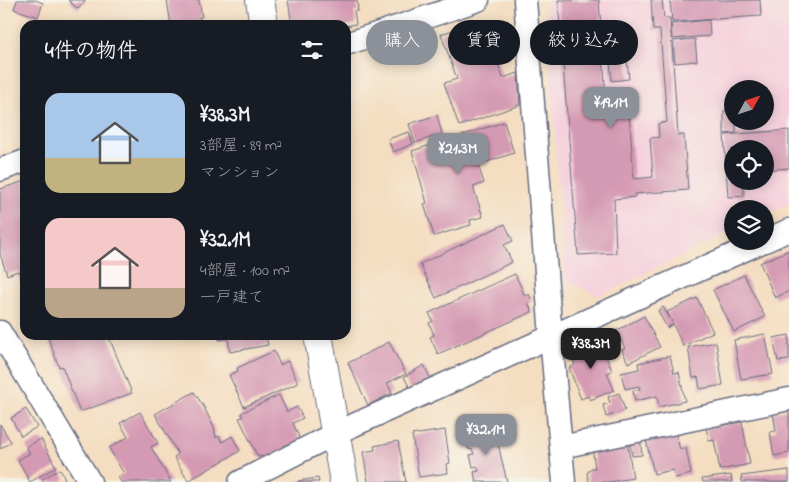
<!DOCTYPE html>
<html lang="ja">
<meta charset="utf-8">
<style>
body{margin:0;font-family:"Indie Flower","Klee One",sans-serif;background:#242831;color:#f1f3f6;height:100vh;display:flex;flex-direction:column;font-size:19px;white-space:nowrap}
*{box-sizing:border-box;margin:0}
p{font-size:16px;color:#9ea1a6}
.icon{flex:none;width:28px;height:28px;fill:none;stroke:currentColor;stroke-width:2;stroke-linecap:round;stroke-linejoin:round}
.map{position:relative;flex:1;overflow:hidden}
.sheet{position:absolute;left:20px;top:20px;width:331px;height:320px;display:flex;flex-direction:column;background:#171b24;border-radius:15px;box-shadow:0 2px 12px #0003}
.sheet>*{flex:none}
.hud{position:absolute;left:366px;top:20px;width:348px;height:45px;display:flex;gap:10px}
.needle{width:32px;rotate:50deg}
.tools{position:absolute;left:724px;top:80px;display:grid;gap:10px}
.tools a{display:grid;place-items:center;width:50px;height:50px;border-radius:50%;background:#171b24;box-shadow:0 2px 12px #0003;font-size:25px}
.price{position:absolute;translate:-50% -42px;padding:0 11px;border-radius:10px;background:#8c9099;color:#fff;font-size:16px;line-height:32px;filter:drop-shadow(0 1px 2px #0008)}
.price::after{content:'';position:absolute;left:50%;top:30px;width:15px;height:11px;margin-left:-8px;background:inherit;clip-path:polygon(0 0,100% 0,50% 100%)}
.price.selected{background:#222;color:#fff}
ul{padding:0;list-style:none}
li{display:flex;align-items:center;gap:15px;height:125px;padding:0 25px}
li span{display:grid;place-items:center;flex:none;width:140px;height:100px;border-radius:15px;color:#555}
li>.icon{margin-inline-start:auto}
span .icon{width:60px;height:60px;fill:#fffc;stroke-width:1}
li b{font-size:21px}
h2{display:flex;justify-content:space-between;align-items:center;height:60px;padding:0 25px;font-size:21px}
.chip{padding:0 18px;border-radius:22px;background:#171b24;box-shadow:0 2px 12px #0003;font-size:18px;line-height:45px}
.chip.selected{background:#8c9099;color:#fff}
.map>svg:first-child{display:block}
</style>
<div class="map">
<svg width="789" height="482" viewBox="0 0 789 482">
<rect width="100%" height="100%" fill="#f7f3e8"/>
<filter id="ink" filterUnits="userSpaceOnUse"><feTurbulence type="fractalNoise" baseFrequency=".02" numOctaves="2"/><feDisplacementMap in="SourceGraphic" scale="10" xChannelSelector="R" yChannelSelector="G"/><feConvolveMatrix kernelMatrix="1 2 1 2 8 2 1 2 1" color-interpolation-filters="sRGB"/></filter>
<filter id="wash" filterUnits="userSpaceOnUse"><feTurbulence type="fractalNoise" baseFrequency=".0096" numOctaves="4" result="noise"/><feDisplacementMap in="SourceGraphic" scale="20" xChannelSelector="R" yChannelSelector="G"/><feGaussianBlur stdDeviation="1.12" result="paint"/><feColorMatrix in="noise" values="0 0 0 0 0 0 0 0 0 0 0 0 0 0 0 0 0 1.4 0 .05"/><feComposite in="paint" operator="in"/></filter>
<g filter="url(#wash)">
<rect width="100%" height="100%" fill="#f4ddc0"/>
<path fill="#f5cfdc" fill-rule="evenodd" d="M546,0h243v203l-24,12v-6h-33v22l-133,65 -34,-16zM732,89h33v32h-33zM732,149h33v32h-33z"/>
<g id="blocks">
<g fill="#d59ab3">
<polygon points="17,0 35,0 43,3 38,17 14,9"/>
<polygon points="68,0 86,0 78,9"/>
<polygon points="167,0 199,0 202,17 199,17 201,25 171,25"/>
<polygon points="288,0 357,0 358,11 354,11 356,24 346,26 292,25"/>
<polygon points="558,0 599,0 607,113 629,112 634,179 653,177 650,138 659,137 658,124 667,122 660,30 653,30 651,0 662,0 664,18 670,18 678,135 684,135 688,190 635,194 635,197 614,199 616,253 578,255"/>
<polygon points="670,0 760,0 761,16 672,22"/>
<polygon points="483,20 503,78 518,73 520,105 459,126 444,83 457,79 441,34"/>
<polygon points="709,20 710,36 672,39 671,24"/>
<polygon points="695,39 697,61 675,63 673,41"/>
<polygon points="627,59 629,79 612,81 610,62"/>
<polygon points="724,111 732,111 732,121 736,121 736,133 724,134"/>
<polygon points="437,115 442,134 415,143 409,124"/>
<polygon points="504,122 514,153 478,165 484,183 473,187 483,217 470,220 471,225 434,236 424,204 427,203 412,151"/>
<polygon points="789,130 789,168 765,170 765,149 732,149 732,181 743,181 744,196 728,197 724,135"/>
<polygon points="409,132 413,144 393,152 388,139"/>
<polygon points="25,181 25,290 18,271 7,275 0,254 0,189"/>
<polygon points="505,224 513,241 504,245 512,262 436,298 420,264"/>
<polygon points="789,250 789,291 775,298 760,263"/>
<polygon points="515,274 525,296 529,294 532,301 528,303 532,312 438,354 430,337 434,335 429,323 433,321 429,313"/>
<polygon points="744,275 765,317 734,332 713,290"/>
<polygon points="697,298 713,332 683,346 673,324 667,328 658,311 663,307 672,322 667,312"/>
<polygon points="644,316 660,347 628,363 622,350 625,348 616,331"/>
<polygon points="609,332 615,349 607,352 600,334"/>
<polygon points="765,334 773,374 741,379 734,340"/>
<polygon points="47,335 108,335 132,393 80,412 62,366 59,367"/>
<polygon points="218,335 266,335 268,345 230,352 228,339 219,340"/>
<polygon points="789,335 789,360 778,361 773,338"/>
<polygon points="599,339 612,371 607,373 614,390 590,400 588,396 581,399 569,368 575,365 570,350"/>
<polygon points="389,342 406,374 387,383 392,393 368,405 348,363"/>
<polygon points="716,342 723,385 700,389 698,377 693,378 688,347"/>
<polygon points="274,351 280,365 288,361 298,383 244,407 229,375 238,371 237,368"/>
<polygon points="670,356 674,373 679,372 685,401 659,407 657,396 635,401 633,391 640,389 639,386 625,389 621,373 639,369 638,363"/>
<polygon points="424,365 431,380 411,390 404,377"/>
<polygon points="194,392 204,407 214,428 216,438 219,436 222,442 232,436 240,451 188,481 174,457 178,454 155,414"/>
<polygon points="619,393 625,410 606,417 603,405 610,403 608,397"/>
<polygon points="279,395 287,412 297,407 303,418 293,423 301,442 263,459 262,456 258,457 239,418 243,417 241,413"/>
<polygon points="26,409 37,427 21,436 11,418"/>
<polygon points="789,410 789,453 774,456 770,432 776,431 773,413"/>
<polygon points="140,412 158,443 151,447 171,482 121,482 118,477 124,474 109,448 128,437 120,423"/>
<polygon points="742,422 750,464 720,470 714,440 709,441 706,428"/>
<polygon points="0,424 11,442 0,449"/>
<polygon points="494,427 507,482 476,482 474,472 479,471 477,466 473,467 470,455 474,454 472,449 469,450 466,437 470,436 468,433"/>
<polygon points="675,429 680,450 686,448 691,474 675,478 673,470 654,474 645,436"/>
<polygon points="445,430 450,463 447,464 448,473 419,477 412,435"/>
<polygon points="640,436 642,455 632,456 629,437"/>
<polygon points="41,439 56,467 30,482 18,460 30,453 26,447"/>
<polygon points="398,441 406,482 368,482 363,452 375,450 374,446"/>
<polygon points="627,441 633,478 609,482 589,482 587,473 591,468 595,468 592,446"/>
<polygon points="60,469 65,479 60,482 44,482 42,479"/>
<polygon points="789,470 789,482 742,482 741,476"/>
<polygon points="731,475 732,482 703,482 702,479"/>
<polygon points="318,478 319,482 298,482 298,481"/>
</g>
</g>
</g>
<g filter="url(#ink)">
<use href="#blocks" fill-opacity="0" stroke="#676c80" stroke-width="1"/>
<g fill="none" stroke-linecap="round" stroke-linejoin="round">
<g stroke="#676c80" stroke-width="25">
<g id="minor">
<polyline points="525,0 551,337 564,482"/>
<polyline points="346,44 478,0"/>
<polyline points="0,170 25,161"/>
<polyline points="765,241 789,230"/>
<polyline points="0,332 90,482"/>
<polyline points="561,447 789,399"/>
<polyline points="240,482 336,433 764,241"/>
</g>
</g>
<g stroke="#676c80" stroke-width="30">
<g id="tertiary">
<polyline points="260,0 264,25"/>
<polyline points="318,335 344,482"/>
</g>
</g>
<use href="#minor" stroke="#fff" stroke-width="22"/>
<use href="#tertiary" stroke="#fff" stroke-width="28"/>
</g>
</g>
</svg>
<div class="tools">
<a><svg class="needle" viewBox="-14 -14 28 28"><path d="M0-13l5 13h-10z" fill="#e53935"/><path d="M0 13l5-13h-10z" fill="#9ea1a6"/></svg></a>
<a><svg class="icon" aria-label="locate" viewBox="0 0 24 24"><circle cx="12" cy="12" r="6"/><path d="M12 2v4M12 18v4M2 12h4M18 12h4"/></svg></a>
<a><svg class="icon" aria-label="layers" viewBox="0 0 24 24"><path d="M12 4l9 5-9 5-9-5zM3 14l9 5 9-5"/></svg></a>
</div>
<b class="price" style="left:611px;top:129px">¥19.1M</b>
<b class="price" style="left:458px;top:175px">¥21.3M</b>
<b class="price selected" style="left:591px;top:370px">¥38.3M</b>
<b class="price" style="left:486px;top:456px">¥32.1M</b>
<div class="hud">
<a class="chip selected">購入</a>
<a class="chip">賃貸</a>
<a class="chip">絞り込み</a>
</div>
<section class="sheet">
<h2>4件の物件<svg class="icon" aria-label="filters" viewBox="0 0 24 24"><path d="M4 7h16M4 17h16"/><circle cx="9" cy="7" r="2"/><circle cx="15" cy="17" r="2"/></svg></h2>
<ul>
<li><span style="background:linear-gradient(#a9c7e8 65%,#c2b280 0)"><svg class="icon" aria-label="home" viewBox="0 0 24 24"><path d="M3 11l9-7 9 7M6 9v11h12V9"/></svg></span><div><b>¥38.3M</b><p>3部屋 · 89 m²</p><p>マンション</p></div></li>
<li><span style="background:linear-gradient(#f6c9c9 70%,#b9a48a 0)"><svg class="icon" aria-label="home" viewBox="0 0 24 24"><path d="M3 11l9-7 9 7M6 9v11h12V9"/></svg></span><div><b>¥32.1M</b><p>4部屋 · 100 m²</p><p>一戸建て</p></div></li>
</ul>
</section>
</div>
